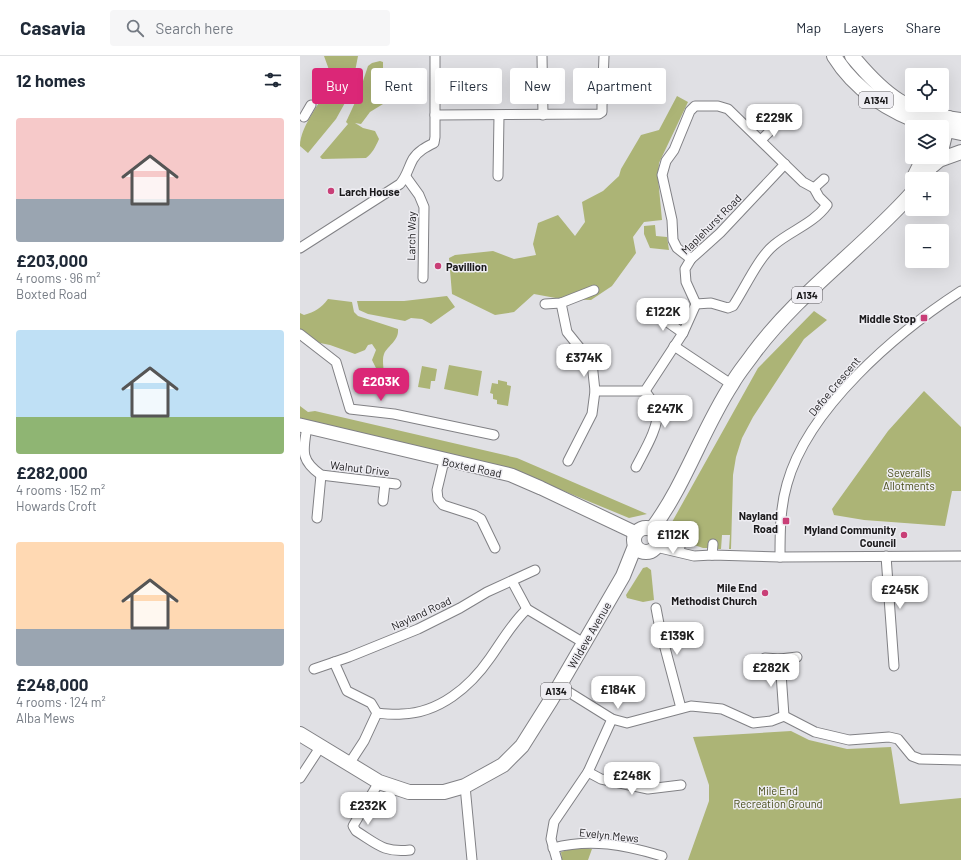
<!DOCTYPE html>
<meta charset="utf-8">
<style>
body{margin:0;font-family:Barlow,sans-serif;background:#f6f6f7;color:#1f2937;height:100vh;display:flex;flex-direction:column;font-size:15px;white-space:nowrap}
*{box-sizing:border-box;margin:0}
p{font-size:13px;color:#747a83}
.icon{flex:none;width:22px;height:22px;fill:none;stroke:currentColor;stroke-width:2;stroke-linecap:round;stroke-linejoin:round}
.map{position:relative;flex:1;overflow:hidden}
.drawer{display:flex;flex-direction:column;background:#fff;width:300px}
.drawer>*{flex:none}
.hud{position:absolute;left:12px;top:12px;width:380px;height:36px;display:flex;gap:8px}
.fabs{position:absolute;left:605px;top:12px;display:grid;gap:8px}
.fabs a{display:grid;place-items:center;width:44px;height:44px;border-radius:4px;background:#fff;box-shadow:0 4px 16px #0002;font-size:20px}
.price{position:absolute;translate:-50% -34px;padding:0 9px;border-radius:8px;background:#fff;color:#222;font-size:13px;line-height:26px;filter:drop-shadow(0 1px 2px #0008)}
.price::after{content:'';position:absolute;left:50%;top:24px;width:12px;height:9px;margin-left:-6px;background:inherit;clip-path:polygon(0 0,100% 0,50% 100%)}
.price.selected{background:#db2777;color:#fff}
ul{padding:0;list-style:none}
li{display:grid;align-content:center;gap:8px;height:212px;padding:0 16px}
li span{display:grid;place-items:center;height:124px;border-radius:4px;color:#555}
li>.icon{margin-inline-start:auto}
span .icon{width:72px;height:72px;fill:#fffc;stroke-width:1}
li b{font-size:17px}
h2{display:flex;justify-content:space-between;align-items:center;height:48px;padding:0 16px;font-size:17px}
.chip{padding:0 14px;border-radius:4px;background:#fff;box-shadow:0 4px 16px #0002;font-size:14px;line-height:36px}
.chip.selected{background:#db2777;color:#fff}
header{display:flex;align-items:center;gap:24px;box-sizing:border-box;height:56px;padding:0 20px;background:#fff;border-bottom:1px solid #e0e1e3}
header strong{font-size:19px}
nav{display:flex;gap:22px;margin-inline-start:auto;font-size:14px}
.search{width:280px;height:36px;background:#f6f6f7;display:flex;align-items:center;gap:10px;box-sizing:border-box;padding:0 14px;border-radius:4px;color:#747a83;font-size:15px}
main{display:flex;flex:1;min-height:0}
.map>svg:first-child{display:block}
</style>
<header>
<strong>Casavia</strong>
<div class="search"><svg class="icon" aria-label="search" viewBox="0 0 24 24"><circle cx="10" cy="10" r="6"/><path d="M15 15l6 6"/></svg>Search here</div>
<nav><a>Map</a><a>Layers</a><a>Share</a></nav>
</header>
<main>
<section class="drawer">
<h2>12 homes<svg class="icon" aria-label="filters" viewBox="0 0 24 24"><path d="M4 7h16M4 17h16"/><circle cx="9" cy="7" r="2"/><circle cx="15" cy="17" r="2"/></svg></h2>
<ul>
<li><span style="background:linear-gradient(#f6c9c9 65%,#9aa5b1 0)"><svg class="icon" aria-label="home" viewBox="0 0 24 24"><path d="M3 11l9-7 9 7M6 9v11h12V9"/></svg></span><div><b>£203,000</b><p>4 rooms · 96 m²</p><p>Boxted Road</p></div></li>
<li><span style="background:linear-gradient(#bfe0f5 70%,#8fb573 0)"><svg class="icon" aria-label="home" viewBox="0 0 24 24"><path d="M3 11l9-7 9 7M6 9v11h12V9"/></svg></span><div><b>£282,000</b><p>4 rooms · 152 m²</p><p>Howards Croft</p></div></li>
<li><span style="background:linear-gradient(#ffd9b3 70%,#9aa5b1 0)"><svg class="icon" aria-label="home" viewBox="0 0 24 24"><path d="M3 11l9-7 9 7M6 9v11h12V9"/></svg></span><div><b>£248,000</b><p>4 rooms · 124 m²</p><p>Alba Mews</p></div></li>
</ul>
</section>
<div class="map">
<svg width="661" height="804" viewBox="0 0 661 804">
<rect width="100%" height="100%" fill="#e0e0e4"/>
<g fill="#acb476">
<path d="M24,0h34l-7,36 -15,27 -28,34 -8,-7c0,-21 24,-46 32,-68z"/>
<path d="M80,5l3,1v42l-13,8 -9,12 -6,-1 8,5 12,3 4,8c-3,7 -7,15 -13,19l-44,1 -2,-2 28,-33 -2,-2 12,-26 10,-30 4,-3z"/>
<polygon points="377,40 388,46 359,107 358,122 362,164 344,166 333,181 336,197 312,230 291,244 261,243 234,238 214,256 195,259 152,238 149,202 155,199 193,195 214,203 236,199 233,188 238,167 258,159 275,180 285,166 282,146 303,135 319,120 321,113 341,79 359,74"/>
<polygon points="355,169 356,180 367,181 369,194 350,192 344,178 344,170"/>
<polygon points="147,240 155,251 131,268 122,263 111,262 105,265 68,258 59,254 57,245 104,245"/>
<path d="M28,243l24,3 2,10 4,4 40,13c1,12 -10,16 -14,25 -3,8 2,18 -2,26l-8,2 3,-12 -5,-10 4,-10 -4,-6 -4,1 -3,5 -10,4 -25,-9 -10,-2 -20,-14v-16l4,2c11,-3 17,-7 24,-16z"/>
<polygon points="514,255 527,264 504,283 453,361 442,382 436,401 433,419 431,493 429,493 430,479 422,479 421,493 417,493 416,484 411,484 408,492 403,492 368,480 367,475 458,312"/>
<polygon points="149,309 182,315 178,340 144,333"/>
<polygon points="122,310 137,313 135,325 131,325 130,333 118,331"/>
<polygon points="198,324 207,326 207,329 211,330 208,350 197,348 197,344 193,343 193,338 190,337 192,327 198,328"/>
<polygon points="624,335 661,371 661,435 652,435 645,470 564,464 534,459 532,453 588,375"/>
<polygon points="0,350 8,356 15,355 217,402 347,458 329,462 213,414 0,362"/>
<polygon points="347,511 351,514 354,544 343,546 327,542 326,539 343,512"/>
<polygon points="491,675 509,684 547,693 591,691 600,748 661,742 661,804 388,804 409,745 409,729 393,681"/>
<polygon points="280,790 292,793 288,804 262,804 261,796"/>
</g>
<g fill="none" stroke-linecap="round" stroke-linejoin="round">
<g stroke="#818185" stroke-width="11">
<g id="street">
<polyline points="242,0 243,59"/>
<polyline points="135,59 299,58 302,56 302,50 304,0"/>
<polyline points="4,61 11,49"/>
<polyline points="461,84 474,71"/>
<polyline points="198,120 199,60"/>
<polyline points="106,121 119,139 124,151 123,222"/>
<polyline points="514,132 524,123"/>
<path d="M0,192l100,-64c7,-8 8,-16 13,-25 5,-8 13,-12 21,-16l1,-6v-81"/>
<path d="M391,203l-14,-11 -4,-8 -1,-20 -10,-45 4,-14 8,-11 16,-39 5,-5h23l10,3 75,73 11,6 5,9 8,8c-14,19 -35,25 -53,40 -16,13 -29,43 -41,61l-5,2 -17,-5 -15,1"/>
<polyline points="261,247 267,276 292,307 295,335 292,358 268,405"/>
<polyline points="245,248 261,247 294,234"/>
<polyline points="358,257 366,265 383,277"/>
<polyline points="0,278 36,306 50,353 94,358 194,379"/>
<polyline points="374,290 431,328"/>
<polyline points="295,335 345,335 383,277 396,248 386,226 385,213 391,203 420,177 485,108"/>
<path d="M7,371c-4,24 -7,33 14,48l75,9"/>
<polyline points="144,405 137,434 138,443 143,449 174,459 181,463 195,492"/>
<path d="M336,411c7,-14 24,-41 21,-57 -2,-6 -8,-13 -12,-19"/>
<polyline points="83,445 85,427"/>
<polyline points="17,462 21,419"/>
<polyline points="358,482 380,491"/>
<polyline points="356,491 394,500 412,499 480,501 661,500"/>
<polyline points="412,499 413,488"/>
<polyline points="586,500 594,610"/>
<path d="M480,501c0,-24 0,-49 7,-73 21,-76 109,-151 174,-193"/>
<polyline points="212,525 227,553 284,587"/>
<polyline points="356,552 360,573 381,652"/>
<polyline points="465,602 480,603 497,601"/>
<polyline points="480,603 484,660"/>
<polyline points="34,606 47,635 71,647 77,657 64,685 49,708"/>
<polyline points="14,613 49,601 118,573 160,552 187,536 235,514"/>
<polyline points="259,630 312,663 327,667 391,650 422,653 453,667 471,665 484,660 515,676 549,684 589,681 598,683 612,700 620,703 661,704"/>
<path d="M77,657c9,1 17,2 25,1 37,-1 68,-27 88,-56 12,-17 22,-35 37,-49"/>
<polyline points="288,716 301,723 348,733 381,729"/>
<polyline points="0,722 21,690"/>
<path d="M79,726l-26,44 3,5c21,13 28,22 54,19"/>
<polyline points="165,730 172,804"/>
<path d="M253,792c38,-10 72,-3 109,8"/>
<polyline points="257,804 251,783 254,766 288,716 312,663"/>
</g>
</g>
<g stroke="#818185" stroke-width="15">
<polyline id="secondary" points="0,369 211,419 241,432 336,477"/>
</g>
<g stroke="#818185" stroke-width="16">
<g id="primary">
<path d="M534,0c23,37 59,58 99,71"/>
<path d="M552,0c33,40 56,58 109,64"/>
<polyline points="642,73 661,77"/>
<polyline points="642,91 649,62"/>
<polyline points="633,109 639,104 661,96"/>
<polyline points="613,123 624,101"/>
<polyline points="623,123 637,101"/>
<circle cx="346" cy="484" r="12"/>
<path d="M352,473c33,-44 50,-99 80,-145 6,-11 14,-20 21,-30 45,-61 109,-105 159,-161"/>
<polyline points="0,678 79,726 109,736 144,736 165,730 203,709 222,690 251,644 323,520 335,490"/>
</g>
</g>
<use href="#street" stroke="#fff" stroke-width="9"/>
<use href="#secondary" stroke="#fff" stroke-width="13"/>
<use href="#primary" stroke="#fff" stroke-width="14"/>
</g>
<g fill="#c93f77" stroke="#eeedf2" stroke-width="1.5">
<circle cx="31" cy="135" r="4"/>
<circle cx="138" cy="210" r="4"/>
<rect x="620" y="258" width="8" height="8" rx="2"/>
<rect x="482" y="461" width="8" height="8" rx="2"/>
<circle cx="604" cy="479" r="4"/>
<circle cx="465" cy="537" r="4"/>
</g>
<g text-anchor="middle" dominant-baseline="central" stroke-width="3" stroke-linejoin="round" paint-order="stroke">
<g fill="#eeedf2" stroke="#5a595c" stroke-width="1">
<rect x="559" y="36" width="34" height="16" rx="3"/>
<rect x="492" y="231" width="30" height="16" rx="3"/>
<rect x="241" y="627" width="30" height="16" rx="3"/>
</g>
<g font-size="10" font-weight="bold" fill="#1b1a1c">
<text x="576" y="44">A1341</text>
<text x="507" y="239">A134</text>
<text x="256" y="635">A134</text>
</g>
<g font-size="11" font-weight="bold" fill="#1b1a1c" stroke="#eeedf2" text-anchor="end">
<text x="39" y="135" text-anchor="start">Larch House</text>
<text x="146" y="210" text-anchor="start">Pavillion</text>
<text x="616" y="262">Middle Stop</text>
<text x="478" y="459">Nayland<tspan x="478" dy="13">Road</tspan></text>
<text x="596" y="473">Myland Community<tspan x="596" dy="13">Council</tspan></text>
<text x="457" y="531">Mile End<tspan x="457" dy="13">Methodist Church</tspan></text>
</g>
<g font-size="11" fill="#1b1a1c" stroke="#eeedf2">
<text transform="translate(411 168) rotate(-45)">Maplehurst Road</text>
<text transform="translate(111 180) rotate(-89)">Larch Way</text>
<text transform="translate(534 330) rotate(-50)">Defoe Crescent</text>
<text transform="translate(172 411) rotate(12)">Boxted Road</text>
<text transform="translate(60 412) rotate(7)">Walnut Drive</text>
<text transform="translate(121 557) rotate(-25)">Nayland Road</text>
<text transform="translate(289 579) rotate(-60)">Wildeve Avenue</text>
<text transform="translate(309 779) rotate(6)">Evelyn Mews</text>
</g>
<g font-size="11" fill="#474c18" stroke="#eeedf2">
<text x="609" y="416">Severalls<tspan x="609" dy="13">Allotments</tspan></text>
<text x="478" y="734">Mile End<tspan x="478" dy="13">Recreation Ground</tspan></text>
</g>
</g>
</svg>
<div class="fabs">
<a><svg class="icon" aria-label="locate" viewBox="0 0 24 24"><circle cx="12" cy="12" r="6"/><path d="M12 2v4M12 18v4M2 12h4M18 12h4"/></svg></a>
<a><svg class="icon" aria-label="layers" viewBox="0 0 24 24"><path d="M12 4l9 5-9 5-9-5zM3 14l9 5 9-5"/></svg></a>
<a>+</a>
<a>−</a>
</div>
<b class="price" style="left:474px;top:82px">£229K</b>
<b class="price" style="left:363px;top:276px">£122K</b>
<b class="price" style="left:284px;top:322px">£374K</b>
<b class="price selected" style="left:81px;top:346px">£203K</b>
<b class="price" style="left:365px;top:373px">£247K</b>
<b class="price" style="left:373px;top:499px">£112K</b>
<b class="price" style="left:600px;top:554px">£245K</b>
<b class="price" style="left:377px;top:600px">£139K</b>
<b class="price" style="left:471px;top:632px">£282K</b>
<b class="price" style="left:318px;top:654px">£184K</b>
<b class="price" style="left:332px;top:740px">£248K</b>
<b class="price" style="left:68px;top:770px">£232K</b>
<div class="hud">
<a class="chip selected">Buy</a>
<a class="chip">Rent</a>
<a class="chip">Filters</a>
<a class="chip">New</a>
<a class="chip">Apartment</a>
</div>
</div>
</main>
